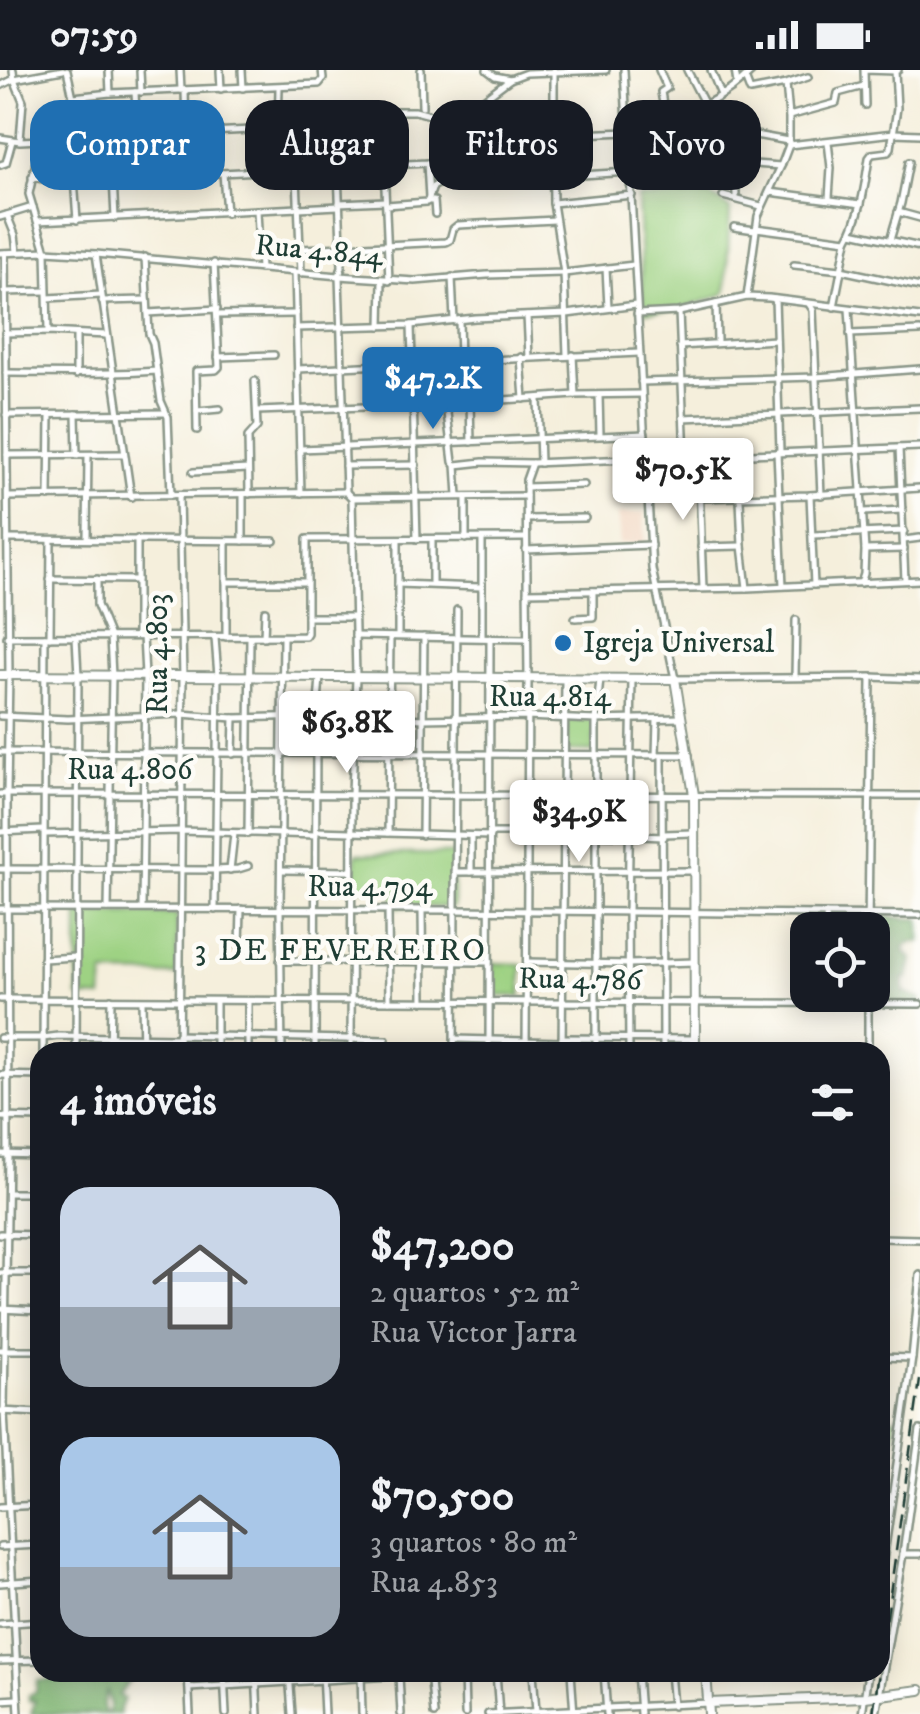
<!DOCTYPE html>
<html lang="pt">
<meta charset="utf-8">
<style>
body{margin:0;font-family:"IM FELL DW Pica",serif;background:#242831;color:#f1f3f6;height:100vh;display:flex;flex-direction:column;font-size:38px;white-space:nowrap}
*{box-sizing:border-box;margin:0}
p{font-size:32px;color:#9ea1a6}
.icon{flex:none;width:55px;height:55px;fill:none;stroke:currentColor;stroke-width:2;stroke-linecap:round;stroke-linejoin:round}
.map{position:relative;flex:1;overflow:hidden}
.drawer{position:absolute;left:30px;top:972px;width:860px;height:640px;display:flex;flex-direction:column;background:#171b24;border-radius:30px;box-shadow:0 5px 25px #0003}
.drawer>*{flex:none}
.top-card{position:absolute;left:30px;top:30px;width:860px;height:90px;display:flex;gap:20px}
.buttons{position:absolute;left:790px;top:842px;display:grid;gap:20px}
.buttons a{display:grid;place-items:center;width:100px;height:100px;border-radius:20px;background:#171b24;box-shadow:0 5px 25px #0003;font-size:50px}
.price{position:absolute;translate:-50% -85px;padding:0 22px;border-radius:10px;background:#fff;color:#222;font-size:32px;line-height:65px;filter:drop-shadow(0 2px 5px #0008)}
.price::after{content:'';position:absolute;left:50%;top:60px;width:30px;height:22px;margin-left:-15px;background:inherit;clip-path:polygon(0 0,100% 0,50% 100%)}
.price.active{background:#1f6fb2;color:#fff}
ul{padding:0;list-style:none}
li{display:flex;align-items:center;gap:30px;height:250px;padding:0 30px}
li span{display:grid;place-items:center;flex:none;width:280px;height:200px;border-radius:30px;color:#555}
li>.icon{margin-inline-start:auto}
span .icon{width:120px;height:120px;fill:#fffc;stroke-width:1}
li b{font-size:42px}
h2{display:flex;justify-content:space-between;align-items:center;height:120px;padding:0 30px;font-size:42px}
.tag{padding:0 35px;border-radius:30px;background:#171b24;box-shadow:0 5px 25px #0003;font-size:35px;line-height:90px}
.tag.active{background:#1f6fb2;color:#fff}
.status{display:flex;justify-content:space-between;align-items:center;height:70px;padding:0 50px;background:#171b24;direction:ltr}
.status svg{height:28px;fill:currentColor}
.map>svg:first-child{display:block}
</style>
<div class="status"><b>07:59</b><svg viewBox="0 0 49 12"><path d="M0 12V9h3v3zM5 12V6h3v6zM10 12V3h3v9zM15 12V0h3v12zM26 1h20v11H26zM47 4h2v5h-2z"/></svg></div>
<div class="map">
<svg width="920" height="1644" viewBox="0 0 920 1644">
<rect width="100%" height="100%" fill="#fdfcf7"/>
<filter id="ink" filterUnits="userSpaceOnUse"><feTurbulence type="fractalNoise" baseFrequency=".01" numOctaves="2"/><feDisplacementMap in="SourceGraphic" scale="20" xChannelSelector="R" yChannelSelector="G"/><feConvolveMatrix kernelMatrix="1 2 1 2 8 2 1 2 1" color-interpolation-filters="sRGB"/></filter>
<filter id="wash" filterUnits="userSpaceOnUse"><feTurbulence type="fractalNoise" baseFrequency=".0048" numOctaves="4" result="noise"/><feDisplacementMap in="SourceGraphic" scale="40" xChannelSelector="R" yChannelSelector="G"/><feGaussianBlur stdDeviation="2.25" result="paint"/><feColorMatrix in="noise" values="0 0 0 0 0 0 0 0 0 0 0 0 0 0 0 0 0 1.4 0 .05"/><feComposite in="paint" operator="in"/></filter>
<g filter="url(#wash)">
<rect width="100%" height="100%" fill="#f5efdc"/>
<polygon fill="#f2d4be" points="644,443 645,473 620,474 618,444"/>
<g fill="#9ed283" stroke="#5e885c" stroke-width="2.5">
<polygon points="708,125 722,132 730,140 726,221 724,224 682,239 643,242 638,128"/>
<polygon points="567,650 595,650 594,682 567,681"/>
<polygon points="356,784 453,784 453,837 391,837 395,818 356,818"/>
<polygon points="78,843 177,844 177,905 104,904 102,928 78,927"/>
<polygon points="492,893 522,894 521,926 491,926"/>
<polygon points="880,1348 896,1348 880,1465"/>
</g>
<g fill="#7eb471" stroke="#4e7852" stroke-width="2.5">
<polygon points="870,846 920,849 920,872 911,872 904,877 905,883 912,889 908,908 903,908 904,923 920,929 920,933 868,934 868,925 872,925 872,860 869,860"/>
<polygon points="130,1605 131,1606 129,1612 125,1613 126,1616 119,1625 124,1629 120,1639 120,1644 107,1644 110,1636 107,1619 103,1634 105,1644 31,1644 35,1630 29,1631 29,1625 36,1622 37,1611 86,1607 86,1611 93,1614 102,1609 105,1612 105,1607"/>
</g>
</g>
<g filter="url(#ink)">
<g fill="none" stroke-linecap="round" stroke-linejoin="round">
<g stroke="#8a9688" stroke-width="10">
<g id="minor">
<polyline points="13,0 14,9 23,31 20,70"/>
<polyline points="67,0 73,27 76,68"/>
<polyline points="109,0 110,23"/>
<polyline points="140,0 141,22"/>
<polyline points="180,0 181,20"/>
<polyline points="220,0 221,19"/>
<polyline points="242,0 243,18"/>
<polyline points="421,0 422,37"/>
<polyline points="487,0 495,6 510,9"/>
<polyline points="624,0 652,499 675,609 871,607 920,609"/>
<polyline points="659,0 667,18 661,22 666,51"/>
<polyline points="687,0 704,33"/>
<polyline points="711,0 721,25"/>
<polyline points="735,0 737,14"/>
<polyline points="554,1 554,65 552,65 553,133 564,203 567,285"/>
<polyline points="745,8 750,21 786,14 808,7"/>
<polyline points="0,16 14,9 63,0"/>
<polyline points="185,20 186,62"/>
<polyline points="135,22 137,64"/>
<polyline points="73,27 110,23 319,14 323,9 322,0"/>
<polyline points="865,35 864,0 895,1"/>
<polyline points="464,46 498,46"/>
<polyline points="789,46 836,33 838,23 864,16"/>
<polyline points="445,49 450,89"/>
<polyline points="336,55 342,197 339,206 346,422 352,428 356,607 352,724 351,982"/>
<polyline points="295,58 301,203"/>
<polyline points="278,59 279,17"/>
<polyline points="201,62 202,102"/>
<polyline points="735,64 736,129"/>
<polyline points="554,65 628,62"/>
<path d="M628,65c41,-12 95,-33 125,-65"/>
<polyline points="111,66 115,148"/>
<polyline points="152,66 154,102 158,106 427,93 473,87 507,86"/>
<polyline points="0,68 20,71 295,58 336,55 396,41 415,41 445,49 457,49 510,9 526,3 606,0"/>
<polyline points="41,69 29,124 46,181 48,262"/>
<polyline points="828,72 831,98 829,128"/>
<polyline points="789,75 894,63 920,64"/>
<polyline points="629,85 710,64 750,64 788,71"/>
<polyline points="695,87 735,86"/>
<polyline points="708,87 711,117"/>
<polyline points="754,94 781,96"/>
<polyline points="0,95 6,93 12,71"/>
<polyline points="384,95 389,211"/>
<polyline points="223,103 226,143"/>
<polyline points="630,106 693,103"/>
<path d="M32,107c35,8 88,2 122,-9"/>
<polyline points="74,109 77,150"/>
<polyline points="770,122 861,134"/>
<polyline points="723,126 761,136"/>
<polyline points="429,128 433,117 438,114 630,102"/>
<polyline points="430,131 434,131 435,144"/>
<polyline points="339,133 385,131"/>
<polyline points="553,133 632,125"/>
<polyline points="386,135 427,132 429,128 427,93"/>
<polyline points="257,140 260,199"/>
<polyline points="898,142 920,148"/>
<polyline points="7,145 15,165 17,181"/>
<polyline points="0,147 33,137"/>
<polyline points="38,151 339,136"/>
<polyline points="734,157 755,160"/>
<polyline points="756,158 847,170"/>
<polyline points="852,162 920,177"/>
<polyline points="890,170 901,133 909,92"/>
<polyline points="301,179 446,172 450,170 453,159 458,155 555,150"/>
<polyline points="0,183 46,181 96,184 339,206 415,211 487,205 564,203 634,195"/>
<polyline points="5,183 9,605 7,723 8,1084 4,1341 19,1644"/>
<polyline points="96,184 131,427"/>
<polyline points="145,187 149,264 153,273 161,331 168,347 171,425"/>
<polyline points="794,195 841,200 920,217"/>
<polyline points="606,198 608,237"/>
<polyline points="295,203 301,423"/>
<polyline points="452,207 454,251"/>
<polyline points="4,222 46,221"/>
<polyline points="747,227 758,146 781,96 789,75 789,46 786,14"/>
<polyline points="48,228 101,225"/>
<polyline points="775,229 780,381"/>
<polyline points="102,231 147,230"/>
<polyline points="716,234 717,271"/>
<polyline points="809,234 813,240 821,425"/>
<path d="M834,237l13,-67c14,-24 18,-55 22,-82l3,-4 16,-2 3,-4 6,-40 -2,-37 3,-1"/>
<polyline points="849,239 865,480 864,504 861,513"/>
<polyline points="679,242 685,387"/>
<polyline points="148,243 217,239"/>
<polyline points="637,244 679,242 747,227 769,228 920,247"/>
<polyline points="217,245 296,244"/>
<polyline points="527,246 529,287"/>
<polyline points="459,250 460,292"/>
<polyline points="411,255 417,469"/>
<polyline points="381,256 382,210"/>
<polyline points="296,258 411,255 475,248 567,244 636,235"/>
<polyline points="5,263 48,262 106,265"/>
<polyline points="76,264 76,305"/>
<polyline points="850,264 920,261"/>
<polyline points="680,276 776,270"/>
<polyline points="573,285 575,325"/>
<polyline points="218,287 274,285"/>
<polyline points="521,287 524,329"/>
<polyline points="480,289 482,331"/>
<polyline points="441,294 453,392 456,395 458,426"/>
<polyline points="298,299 639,283"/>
<path d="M6,303c51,0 100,2 151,-2"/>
<polyline points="641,312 816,307 920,299"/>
<polyline points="599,325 600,365"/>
<polyline points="538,328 540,393"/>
<polyline points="470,332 471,372"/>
<polyline points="197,341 220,339"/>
<polyline points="257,341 446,334 575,325 641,324"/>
<polyline points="76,344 77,385"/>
<polyline points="6,345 165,343"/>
<polyline points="683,348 920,338"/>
<polyline points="197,360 196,301 216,300 219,297 214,193"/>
<polyline points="899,378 905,510"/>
<polyline points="301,379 645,364"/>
<polyline points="777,382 783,516"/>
<polyline points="738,384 742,476 747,518"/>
<polyline points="7,385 124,384"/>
<polyline points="698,386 703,518"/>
<polyline points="456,395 483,392 532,393 920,377"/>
<polyline points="345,396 416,395"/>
<polyline points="193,402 248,399"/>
<polyline points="526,417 584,415"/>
<polyline points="243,424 243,471"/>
<polyline points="249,424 248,367 257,357 255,311"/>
<polyline points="810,425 814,515"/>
<polyline points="8,427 346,422"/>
<polyline points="49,427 50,345"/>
<polyline points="466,427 466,469"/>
<polyline points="352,428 526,426"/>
<polyline points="700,428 810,425 920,418"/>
<polyline points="863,442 903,440"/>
<polyline points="527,449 585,448"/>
<polyline points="813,465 904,461"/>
<polyline points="8,469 274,471"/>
<polyline points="87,469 88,385"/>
<polyline points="432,469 432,514"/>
<polyline points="398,470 398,566"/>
<polyline points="904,470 920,468"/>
<polyline points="701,477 742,476"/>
<polyline points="526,480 651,475"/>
<polyline points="865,480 904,479"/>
<polyline points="50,509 137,510"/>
<polyline points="97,509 97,535 110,567 112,606 108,839"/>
<polyline points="226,512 307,512"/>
<polyline points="398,514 480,517"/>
<polyline points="527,522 747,518 920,510"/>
<polyline points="307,547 354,547"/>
<polyline points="575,548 593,547 593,521"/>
<polyline points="137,566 137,469"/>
<polyline points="355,566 526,569"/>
<polyline points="7,567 305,566 307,563 307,469 526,468"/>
<polyline points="50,567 51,470"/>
<polyline points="226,567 226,471"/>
<polyline points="264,567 265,541"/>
<polyline points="482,567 482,470"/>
<polyline points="795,607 796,550"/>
<polyline points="0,646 68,649 181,644 234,648 353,645 423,649 526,647 596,650 680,648"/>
<polyline points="0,682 689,685"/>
<polyline points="233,684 234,648"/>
<polyline points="656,686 657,649"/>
<polyline points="662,686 663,982"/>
<polyline points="0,724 920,726"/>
<polyline points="316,761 490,766"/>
<polyline points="0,762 43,760"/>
<polyline points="388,763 390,567"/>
<polyline points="490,763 563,763 664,767"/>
<polyline points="45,764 180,761 316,765"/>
<polyline points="248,764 250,567"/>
<polyline points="664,764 692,763"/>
<polyline points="422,765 424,567"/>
<polyline points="0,799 215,800 238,799 248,796"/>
<polyline points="230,800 234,764"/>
<polyline points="282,800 351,801"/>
<polyline points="455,802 693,801"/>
<polyline points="471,802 471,766"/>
<polyline points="142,838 145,606 143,566"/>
<polyline points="0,839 455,840 920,845"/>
<polyline points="215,840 218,606 215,568"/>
<polyline points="388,840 389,931"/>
<polyline points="422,840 423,931"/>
<polyline points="826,844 827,860"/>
<polyline points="868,860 871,608"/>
<polyline points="240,876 241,839"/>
<polyline points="43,889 75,887"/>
<polyline points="280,891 489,892"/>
<polyline points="527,892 629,894 695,892"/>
<polyline points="829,925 829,927"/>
<polyline points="0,929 920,934"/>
<polyline points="142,931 143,982"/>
<polyline points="248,931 248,982"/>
<polyline points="178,965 386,970"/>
<polyline points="0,968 43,968 58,966 178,968"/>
<polyline points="562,968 694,969"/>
<polyline points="455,969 562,972"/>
<polyline points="43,982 45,567"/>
<polyline points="76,982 78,605 76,567"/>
<polyline points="110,982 111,929"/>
<polyline points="179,982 183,607 179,426"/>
<polyline points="216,982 216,931"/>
<polyline points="282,982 280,839 283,567"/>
<polyline points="315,982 316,659 320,607"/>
<polyline points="454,982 457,540"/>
<polyline points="489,982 490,568"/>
<polyline points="526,982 528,609 526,410 532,393"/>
<polyline points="562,982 565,609"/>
<polyline points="596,982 596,650 600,609"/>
<polyline points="629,982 628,842 632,609"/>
<polyline points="868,982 868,925"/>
<polyline points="0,1005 40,1006"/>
<polyline points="0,1047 40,1048"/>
<polyline points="0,1084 40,1085"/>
<polyline points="8,1123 40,1123"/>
<polyline points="0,1164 40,1165"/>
<polyline points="880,1168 920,1169"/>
<polyline points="0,1203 40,1203"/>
<polyline points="0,1239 40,1241"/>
<polyline points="0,1280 40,1280"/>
<polyline points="880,1287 912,1288"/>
<polyline points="0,1341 40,1343"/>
<polyline points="0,1437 40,1435"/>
<polyline points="0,1477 40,1475"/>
<polyline points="903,1484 920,1484"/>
<polyline points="0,1513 40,1510"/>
<polyline points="880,1513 912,1288 920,1205"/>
<polyline points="0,1554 40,1551"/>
<polyline points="0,1591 40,1590"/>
<polyline points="188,1602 190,1644"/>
<polyline points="224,1602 226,1644"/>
<polyline points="256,1602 258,1644"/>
<polyline points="289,1602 292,1644"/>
<polyline points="322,1602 324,1644"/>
<polyline points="361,1602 362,1644"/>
<polyline points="430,1602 434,1644"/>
<polyline points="464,1602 465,1644"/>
<polyline points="496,1602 499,1644"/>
<polyline points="533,1602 536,1641"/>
<polyline points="571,1602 574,1644"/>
<polyline points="604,1602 607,1644"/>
<polyline points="637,1602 640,1644"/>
<polyline points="670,1602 673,1636"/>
<polyline points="399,1605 401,1644"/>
<polyline points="189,1618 460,1602"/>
<polyline points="0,1630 17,1629"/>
<polyline points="488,1644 708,1633"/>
<polyline points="862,1644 868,1602"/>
<polyline points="876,1644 903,1484 920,1360"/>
</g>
</g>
<g stroke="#8a9688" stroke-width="12">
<g id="major">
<polyline points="0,605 675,609 694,725 695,982"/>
<polyline points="706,1602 709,1644"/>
<polyline points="708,1633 865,1627 920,1620"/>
</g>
</g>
<use href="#minor" stroke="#fff" stroke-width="5"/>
<use href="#major" stroke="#fff" stroke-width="8"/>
<g stroke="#1f3d34" stroke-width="2.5" stroke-dasharray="15 8" stroke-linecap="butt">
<polyline points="880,1595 920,1310"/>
<polyline points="873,1644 879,1602"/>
</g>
</g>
</g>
<circle fill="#1f6fb2" stroke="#fdfcf7" stroke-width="4" cx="563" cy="573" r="10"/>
<g text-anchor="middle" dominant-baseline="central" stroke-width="9" stroke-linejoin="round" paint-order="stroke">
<g font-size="30" fill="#1f3d34" stroke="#fdfcf7">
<text transform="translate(319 181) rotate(5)">Rua 4.844</text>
<text transform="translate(158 584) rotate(-90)">Rua 4.803</text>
<text x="550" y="627">Rua 4.814</text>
<text x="130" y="700">Rua 4.806</text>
<text x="370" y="817">Rua 4.794</text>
<text transform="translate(580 910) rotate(1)">Rua 4.786</text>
</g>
<g font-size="30" fill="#1f3d34" stroke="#fdfcf7" text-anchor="start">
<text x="583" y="573">Igreja Universal</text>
</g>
<g font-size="32" letter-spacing="2.5" fill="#1f3d34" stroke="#fdfcf7">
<text x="341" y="881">3 DE FEVEREIRO</text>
</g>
</g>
</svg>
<div class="buttons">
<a><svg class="icon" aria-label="locate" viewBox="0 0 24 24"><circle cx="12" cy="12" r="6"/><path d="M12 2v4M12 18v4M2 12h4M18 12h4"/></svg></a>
</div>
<b class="price active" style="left:433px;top:362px">$47.2K</b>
<b class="price" style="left:683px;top:453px">$70.5K</b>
<b class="price" style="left:347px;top:706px">$63.8K</b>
<b class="price" style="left:579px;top:795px">$34.9K</b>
<div class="top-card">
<a class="tag active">Comprar</a>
<a class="tag">Alugar</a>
<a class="tag">Filtros</a>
<a class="tag">Novo</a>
</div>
<section class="drawer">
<h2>4 imóveis<svg class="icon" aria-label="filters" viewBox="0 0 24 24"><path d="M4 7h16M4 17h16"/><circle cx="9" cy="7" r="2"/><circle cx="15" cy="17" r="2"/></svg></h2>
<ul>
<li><span style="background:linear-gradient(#c9d6e8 60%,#9aa5b1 0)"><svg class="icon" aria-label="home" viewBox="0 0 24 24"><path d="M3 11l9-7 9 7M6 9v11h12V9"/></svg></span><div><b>$47,200</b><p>2 quartos · 52 m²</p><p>Rua Victor Jarra</p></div></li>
<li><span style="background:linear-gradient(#a9c7e8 65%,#9aa5b1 0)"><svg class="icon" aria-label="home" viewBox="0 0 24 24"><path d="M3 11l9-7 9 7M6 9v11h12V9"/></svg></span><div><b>$70,500</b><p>3 quartos · 80 m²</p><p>Rua 4.853</p></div></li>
</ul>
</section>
</div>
